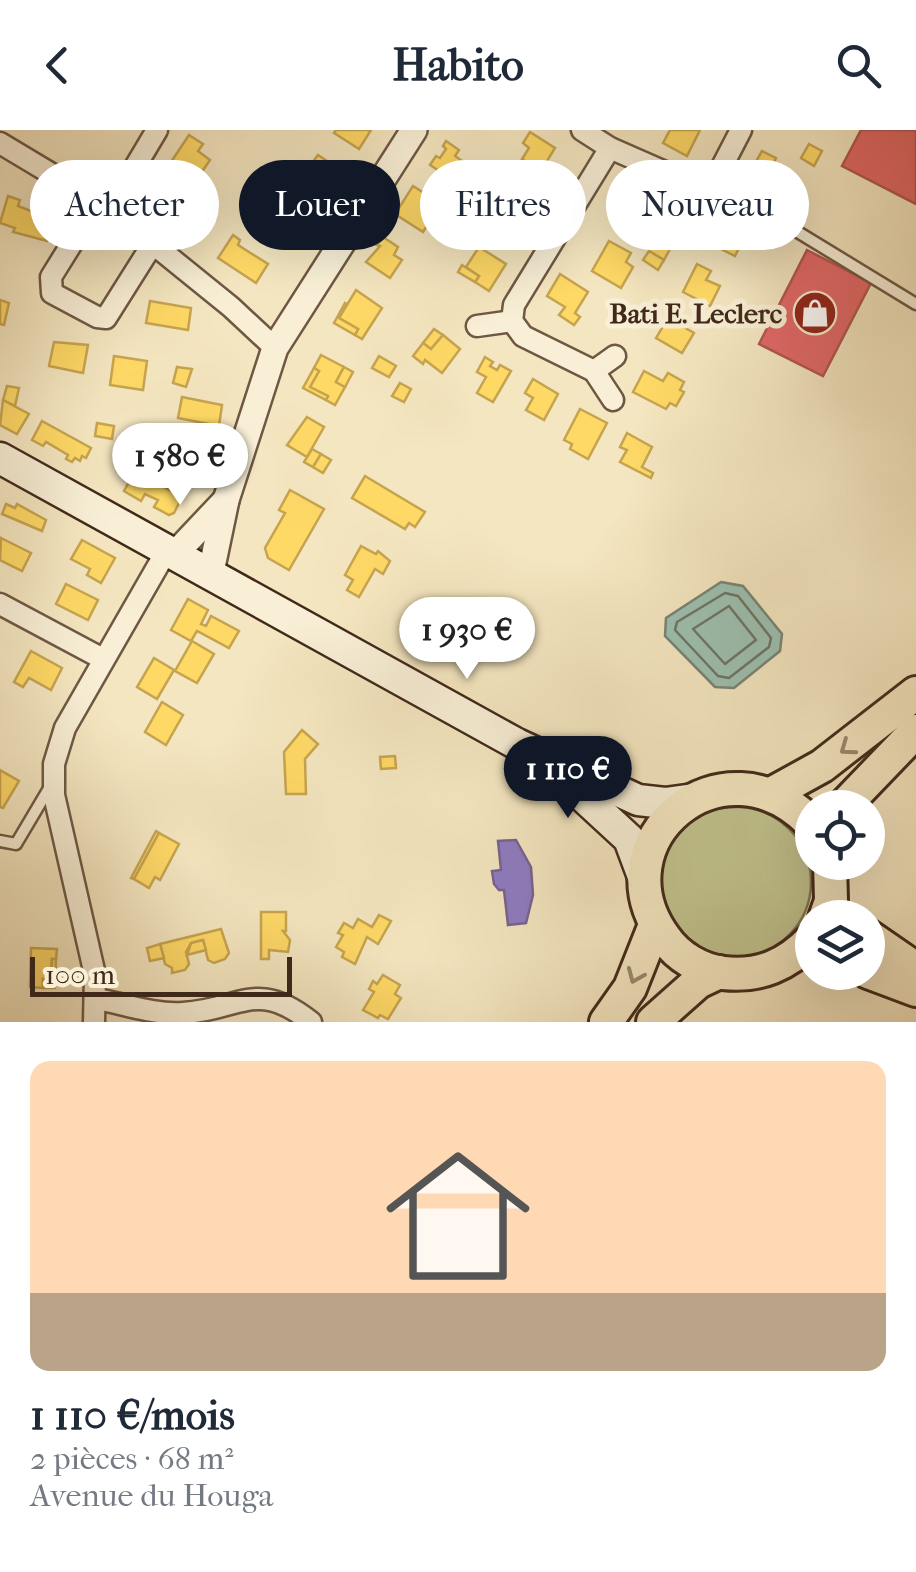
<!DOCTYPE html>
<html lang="fr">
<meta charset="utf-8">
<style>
body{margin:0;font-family:"IM FELL French Canon",serif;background:#f2f2f3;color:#1f2937;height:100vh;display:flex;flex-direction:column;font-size:38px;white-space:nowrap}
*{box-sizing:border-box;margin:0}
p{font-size:32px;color:#747a83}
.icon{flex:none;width:55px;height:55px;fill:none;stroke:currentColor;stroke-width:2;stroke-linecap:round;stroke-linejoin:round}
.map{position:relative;height:892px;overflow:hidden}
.details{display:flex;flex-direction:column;background:#fff;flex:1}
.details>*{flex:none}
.hud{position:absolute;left:30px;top:30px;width:858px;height:90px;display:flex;gap:20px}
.buttons{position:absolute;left:795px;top:660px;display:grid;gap:20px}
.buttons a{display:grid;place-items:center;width:90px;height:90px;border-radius:50%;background:#fff;box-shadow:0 10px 40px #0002;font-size:50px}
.scale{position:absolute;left:30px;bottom:25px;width:262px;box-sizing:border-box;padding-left:10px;border:5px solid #41291a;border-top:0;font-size:28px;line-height:35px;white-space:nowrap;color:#41291a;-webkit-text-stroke:8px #f8efd6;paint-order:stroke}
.price{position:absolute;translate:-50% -85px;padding:0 22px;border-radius:35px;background:#fff;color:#222;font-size:32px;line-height:65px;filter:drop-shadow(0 2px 5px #0008)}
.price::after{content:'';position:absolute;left:50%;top:60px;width:30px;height:22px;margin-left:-15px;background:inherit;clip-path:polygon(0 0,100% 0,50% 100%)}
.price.on{background:#111827;color:#fff}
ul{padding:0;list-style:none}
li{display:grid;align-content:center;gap:20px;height:530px;padding:0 30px}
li+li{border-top:2px solid #e0e1e3}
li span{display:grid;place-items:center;height:310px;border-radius:20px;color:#555}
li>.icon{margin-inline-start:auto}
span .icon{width:180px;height:180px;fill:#fffc;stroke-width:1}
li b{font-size:42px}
.pill{padding:0 35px;border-radius:45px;background:#fff;box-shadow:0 10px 40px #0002;font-size:35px;line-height:90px}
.pill.on{background:#111827;color:#fff}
header{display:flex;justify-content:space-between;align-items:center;height:130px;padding:0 30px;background:#fff;font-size:45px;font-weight:800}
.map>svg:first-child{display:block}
</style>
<header><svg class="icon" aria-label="back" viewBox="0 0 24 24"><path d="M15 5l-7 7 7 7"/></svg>Habito<svg class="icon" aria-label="search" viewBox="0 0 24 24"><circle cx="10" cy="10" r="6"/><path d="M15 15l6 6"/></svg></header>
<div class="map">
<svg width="916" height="892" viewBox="0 0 916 892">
<rect width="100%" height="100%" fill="#f4e6c0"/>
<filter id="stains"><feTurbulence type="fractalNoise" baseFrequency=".002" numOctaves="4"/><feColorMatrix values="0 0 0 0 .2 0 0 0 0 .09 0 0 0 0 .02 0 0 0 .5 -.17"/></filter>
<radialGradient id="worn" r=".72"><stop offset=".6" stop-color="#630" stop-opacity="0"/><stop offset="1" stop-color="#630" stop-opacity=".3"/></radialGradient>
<circle fill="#c1c38e" stroke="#817654" stroke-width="2.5" cx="736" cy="752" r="75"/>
<polygon fill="#9cc0b1" stroke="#788475" stroke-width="2.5" points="721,452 743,456 782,504 780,521 734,558 715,557 665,506 666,488"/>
<g fill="#ffd966" stroke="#c6a44f" stroke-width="2.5">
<polygon points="336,0 371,0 359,19 334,3"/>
<polygon points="670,0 700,0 687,26 663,13"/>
<polygon points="530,2 555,18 541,41 522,29 529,18 523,13"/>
<polygon points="189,5 203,14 198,21 210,30 197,49 171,32"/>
<polygon points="446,11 459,20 455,26 465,33 453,50 430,35 436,26 440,28 446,19 443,16"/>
<polygon points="809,14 822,21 814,36 801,28"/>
<polygon points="762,21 776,28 772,36 782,41 773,60 748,46"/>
<polygon points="318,25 345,43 332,62 315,51 310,59 296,49 301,42 304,44"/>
<polygon points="413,56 427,65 423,72 436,81 423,102 395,84"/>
<polygon points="173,59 189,71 184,77 168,65"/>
<polygon points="196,61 209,71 202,80 189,71"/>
<polygon points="627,61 653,77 641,96 628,88 623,95 611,87"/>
<polygon points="511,62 524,70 519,77 537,89 524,108 499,90 510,74 505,70"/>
<polygon points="8,66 20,70 18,76 36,83 42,85 44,79 57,84 47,111 13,102 15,98 0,93"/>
<polygon points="171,67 184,77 189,71 202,80 198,86 195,84 180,106 153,86"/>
<polygon points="782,67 794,73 788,84 776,79"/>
<polygon points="286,81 297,88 300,82 311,89 293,116 272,102"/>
<polygon points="463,89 474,96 466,110 455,103"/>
<polygon points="718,91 734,100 738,91 753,99 749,108 745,106 735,126 707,112"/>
<polygon points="233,105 240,110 238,115 268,134 256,153 218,128"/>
<polygon points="383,107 398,117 394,125 402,130 390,148 366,132 380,116 377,115"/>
<polygon points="655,110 670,119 664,130 649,121"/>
<polygon points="609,111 631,123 626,132 633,137 621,158 592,141"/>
<polygon points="479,117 506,134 489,161 475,152 479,146 466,137"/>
<polygon points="649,121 664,130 658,140 643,130"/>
<polygon points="697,134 711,141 706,150 720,156 710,176 683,162"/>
<polygon points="462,135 479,146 475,152 458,142"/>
<polygon points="560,144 588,162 575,183 580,187 574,195 559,185 565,177 547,166"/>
<polygon points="356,160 382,178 362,209 355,205 358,199 339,188"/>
<polygon points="0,170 9,173 4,195 0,194"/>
<polygon points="150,171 191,178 188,200 146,193"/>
<polygon points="345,173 347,174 339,188 358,199 355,205 334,193"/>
<polygon points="672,181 684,188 680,195 694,203 682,223 656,208"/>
<polygon points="434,199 443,205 431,219 423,213"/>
<polygon points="443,205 460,219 442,243 425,230 423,234 413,226 423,213 431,219"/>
<polygon points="54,212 88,215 83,243 49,236"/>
<polygon points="321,225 344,237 336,252 345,257 335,275 326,270 328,266 310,257 319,241 314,238"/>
<polygon points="114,226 147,231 143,260 110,255"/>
<polygon points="379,226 396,236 389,247 372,238"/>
<polygon points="485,227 493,232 490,236 497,240 500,235 511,241 493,272 477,263 486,247 477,242"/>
<polygon points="177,237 192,239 186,257 173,253"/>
<polygon points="344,237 353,242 345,257 336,252"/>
<polygon points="314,238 319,241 310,257 328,266 326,270 303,258"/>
<polygon points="644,241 663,251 668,243 684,252 680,260 684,262 676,276 670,273 666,279 633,262"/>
<polygon points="533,249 558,264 544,290 526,280 533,268 525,263"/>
<polygon points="400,253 411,259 404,272 392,266"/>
<polygon points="7,256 19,258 15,276 3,270"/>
<polygon points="182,267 222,275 219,296 178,288"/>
<polygon points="3,270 29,284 17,304 0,295"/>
<polygon points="580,279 607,293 588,329 570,319 572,314 564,310"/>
<polygon points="307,287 324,297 307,327 287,315"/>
<polygon points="42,291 91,318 86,328 82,326 80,331 75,328 72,332 66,329 68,325 46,312 43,316 32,310"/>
<polygon points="97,293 114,296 112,309 95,306"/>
<polygon points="205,301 217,303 213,320 201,318"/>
<polygon points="627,303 652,317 642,337 653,343 651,348 620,332 627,320 620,317"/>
<polygon points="312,319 321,324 313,337 304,332"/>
<polygon points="321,324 331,330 323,343 313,337"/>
<polygon points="135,341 182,367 174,383 169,385 154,377 158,370 145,364 141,371 124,361"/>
<polygon points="365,346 425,382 415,397 409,393 405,399 352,368"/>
<polygon points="290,360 324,379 289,440 268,428 265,418 285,383 279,380"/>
<polygon points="6,374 15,378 17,374 46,390 42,401 2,384"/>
<polygon points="1,408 31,423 22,441 0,430"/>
<polygon points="82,410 115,428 101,453 87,445 90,439 71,429"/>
<polygon points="361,416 376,424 378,421 390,431 383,444 375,439 359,467 347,460 353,450 345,445"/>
<polygon points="66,454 98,470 88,490 56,474"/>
<polygon points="188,469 208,480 201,494 206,496 211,486 239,501 229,518 197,501 191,511 171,500"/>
<polygon points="192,511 214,524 197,553 175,541"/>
<polygon points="31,521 62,538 51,560 29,548 23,557 14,552"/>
<polygon points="154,528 174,540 157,569 137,557"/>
<polygon points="162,572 183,585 166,615 145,602"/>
<polygon points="302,600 318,614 305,629 306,664 286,664 284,622"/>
<polygon points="395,626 396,638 381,639 380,627"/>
<polygon points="0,640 19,651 3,678 0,677"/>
<polygon points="156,701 159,703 134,749 131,748"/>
<polygon points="159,703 179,714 160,750 155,747 149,758 134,749"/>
<polygon points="261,782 286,782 286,801 283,801 290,810 288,822 269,820 269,829 261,829"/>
<polygon points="379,785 391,791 378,814 367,807 355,834 342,827 344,822 336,817 343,805 338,803 344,793 353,798 358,789 372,797"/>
<polygon points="221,799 229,823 225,829 214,833 208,830 203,810 191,813 186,822 189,834 185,840 172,843 172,838 165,834 160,814"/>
<polygon points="203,810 206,820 187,825 191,813"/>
<polygon points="160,814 164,828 150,831 147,818"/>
<polygon points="31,818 57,819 56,829 52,829 51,849 43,849 43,858 30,857"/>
<polygon points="52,829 56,829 55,858 43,858 43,849 51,849"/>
<polygon points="383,845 400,855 395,864 401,868 388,889 380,885 378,888 363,880 374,862 369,859 373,851 377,854"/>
</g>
<g fill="#e06666" stroke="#b0544f" stroke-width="2.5">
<polygon points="861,0 916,0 916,74 842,36"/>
<polygon points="807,120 871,153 823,246 759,214"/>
</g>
<polygon fill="#8e7cc3" stroke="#776390" stroke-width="2.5" points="516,710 531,737 533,765 526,793 508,795 504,760 499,760 494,754 492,741 501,740 498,711"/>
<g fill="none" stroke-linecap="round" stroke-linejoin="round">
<g stroke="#6e7466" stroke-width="2.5">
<polygon points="725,463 738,466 771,508 769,517 729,548 718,546 675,500 677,492"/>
<polygon points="729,476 756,510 725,534 693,499"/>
</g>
<g stroke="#6e5844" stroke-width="15">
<g id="service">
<polyline points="783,93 916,174"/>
<polyline points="0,711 16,714 51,655"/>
</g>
</g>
<g stroke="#6e5844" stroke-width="25">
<g id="minor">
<polyline points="582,0 610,18 708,61"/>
<polyline points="0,13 110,79 231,177 275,218"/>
<polyline points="610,18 514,175 512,191 523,206 594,241 615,226"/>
<polyline points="97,73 51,147 52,163 97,187 106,188 152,115"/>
<polyline points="110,79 157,0"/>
<polyline points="686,106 741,0"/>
<polyline points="477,196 512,191"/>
<polyline points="594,241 613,270"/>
<polyline points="0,474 103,529"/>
<path d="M97,869c28,5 57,16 86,14 57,-3 73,-35 128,9"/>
<polyline points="94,892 95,845 54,665 54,634 65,598 167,420"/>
</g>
</g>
<g stroke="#6e5844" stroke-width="30">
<g id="tertiary">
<polyline points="175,424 226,370"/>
<polyline points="211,442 226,370 275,218 414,0"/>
</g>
</g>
<g stroke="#41291a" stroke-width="35">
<g id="secondary">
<polyline points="0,328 517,614 638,670 665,673 694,669"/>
<polyline points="564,649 629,709 645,752"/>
</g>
</g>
<g stroke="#41291a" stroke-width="38">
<g id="primary">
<polyline points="773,663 822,636 916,563"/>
<polyline points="842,678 916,601"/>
<path d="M812,694c-90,-93 -218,18 -147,114 13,19 36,32 58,35 37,4 64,-8 89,-34"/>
<polyline points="825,788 831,771 830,732"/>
<polyline points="868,806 916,839"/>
<polyline points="868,842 916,860"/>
<polyline points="606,892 630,858 655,795"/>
<polyline points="653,892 698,852 719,842"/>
</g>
</g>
<use href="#service" stroke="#f8efd6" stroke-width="10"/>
<use href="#minor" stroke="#f8efd6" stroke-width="20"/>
<use href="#tertiary" stroke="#f8efd6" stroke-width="25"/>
<use href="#secondary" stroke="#f8efd6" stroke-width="30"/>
<use href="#primary" stroke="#f4e6c0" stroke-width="32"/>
</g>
<defs><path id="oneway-chevron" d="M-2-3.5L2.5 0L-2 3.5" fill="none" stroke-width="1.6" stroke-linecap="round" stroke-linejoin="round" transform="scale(2.5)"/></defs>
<g stroke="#9a886d">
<use href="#oneway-chevron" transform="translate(847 618) rotate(144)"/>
<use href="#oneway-chevron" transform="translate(635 846) rotate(113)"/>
</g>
<defs>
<g id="shop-disc" transform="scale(2.25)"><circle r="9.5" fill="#8f2418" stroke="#f8efd6"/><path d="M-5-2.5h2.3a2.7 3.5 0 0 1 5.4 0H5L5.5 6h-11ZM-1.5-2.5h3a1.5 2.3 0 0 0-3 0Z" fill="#fff"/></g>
</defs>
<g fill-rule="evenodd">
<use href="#shop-disc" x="815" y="183"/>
</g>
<g text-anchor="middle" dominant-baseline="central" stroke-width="10" stroke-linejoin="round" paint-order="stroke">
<g font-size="28" font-weight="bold" fill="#41291a" stroke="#f8efd6" text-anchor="end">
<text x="782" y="183">Bati E. Leclerc</text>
</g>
</g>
<rect width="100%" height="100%" filter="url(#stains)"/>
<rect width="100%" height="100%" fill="url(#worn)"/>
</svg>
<div class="buttons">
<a><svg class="icon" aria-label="locate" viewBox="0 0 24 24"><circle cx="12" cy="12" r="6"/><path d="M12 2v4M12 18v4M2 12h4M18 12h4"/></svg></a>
<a><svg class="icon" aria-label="layers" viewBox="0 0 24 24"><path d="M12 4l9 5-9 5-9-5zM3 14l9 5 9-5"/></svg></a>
</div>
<div class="scale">100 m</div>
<b class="price" style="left:180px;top:378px">1 580 €</b>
<b class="price" style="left:467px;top:552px">1 930 €</b>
<b class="price on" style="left:568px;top:691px">1 110 €</b>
<div class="hud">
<a class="pill">Acheter</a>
<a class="pill on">Louer</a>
<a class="pill">Filtres</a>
<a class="pill">Nouveau</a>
</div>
</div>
<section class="details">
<ul>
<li><span style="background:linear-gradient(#ffd9b3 75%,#b9a48a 0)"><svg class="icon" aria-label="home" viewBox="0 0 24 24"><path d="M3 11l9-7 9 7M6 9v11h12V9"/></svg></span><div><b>1 110 €/mois</b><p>2 pièces · 68 m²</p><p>Avenue du Houga</p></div></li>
</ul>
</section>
